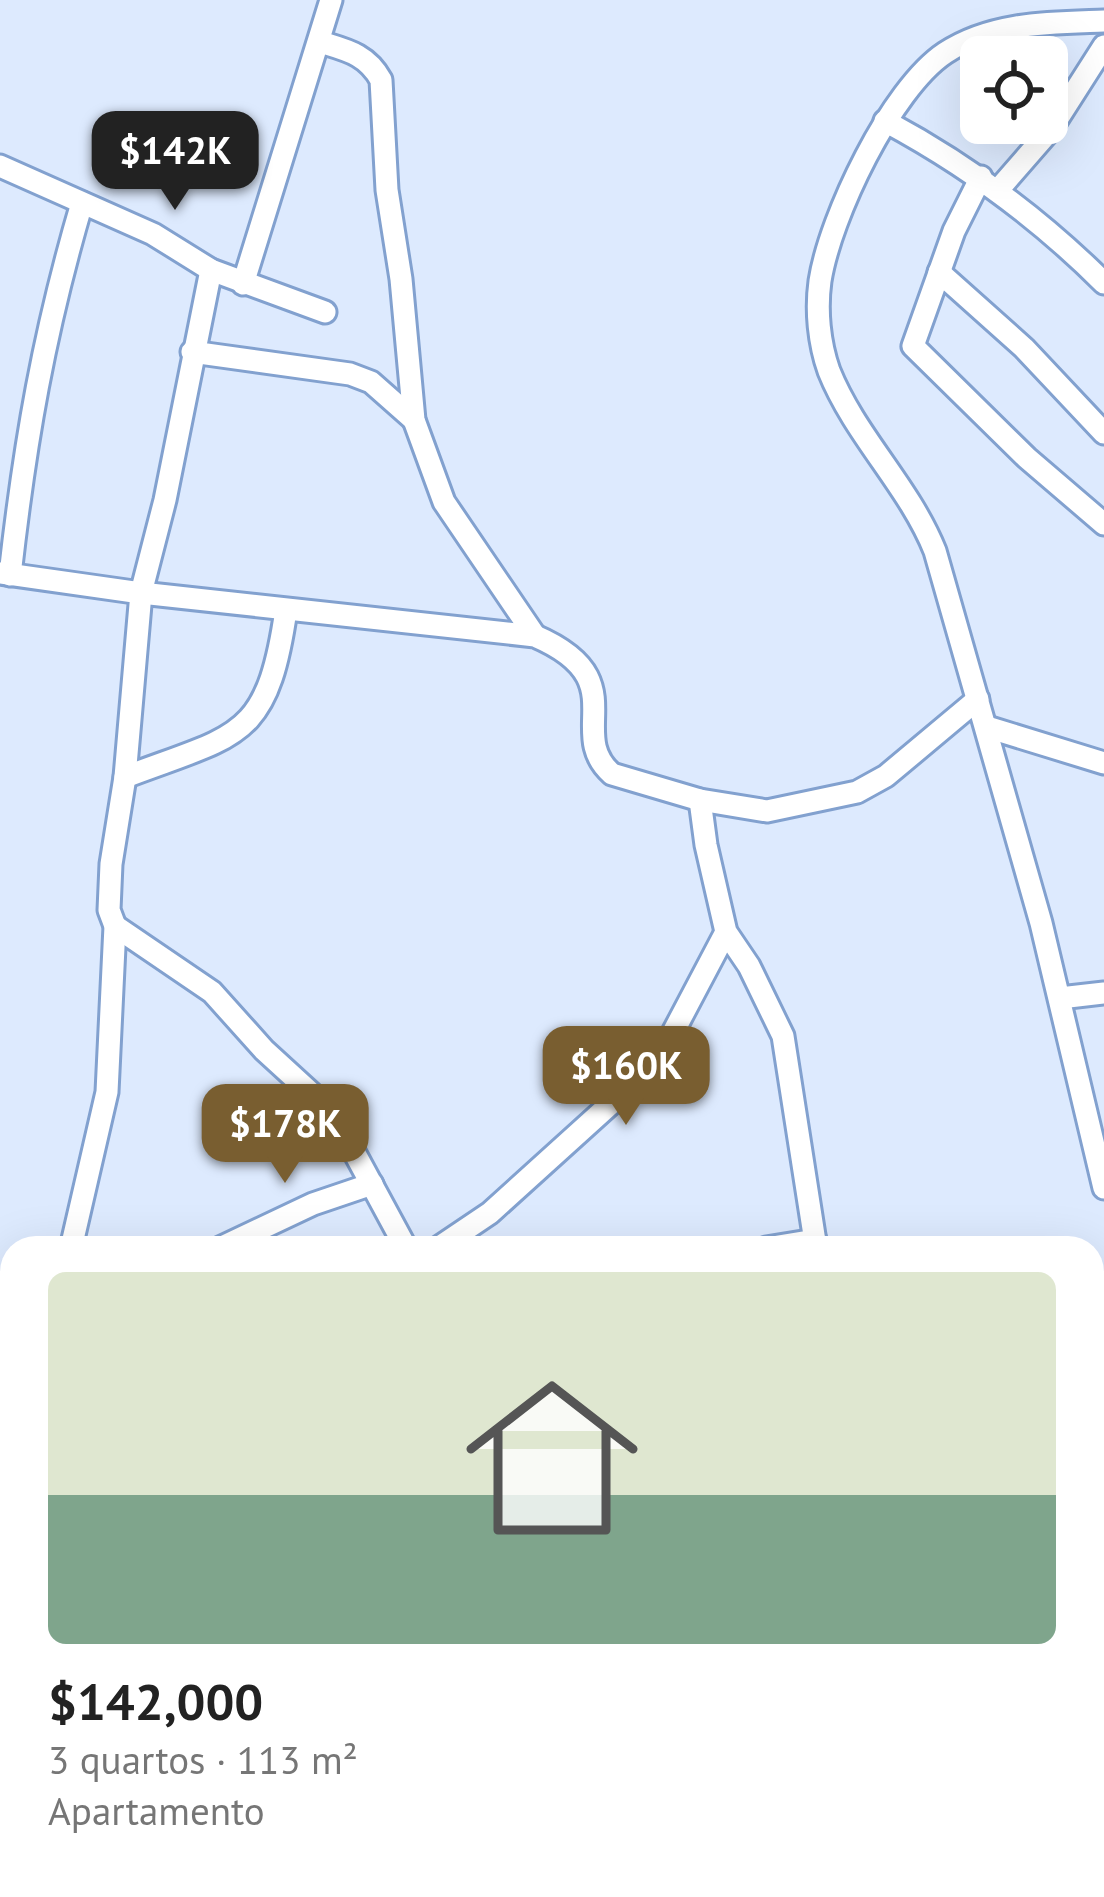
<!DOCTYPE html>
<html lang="pt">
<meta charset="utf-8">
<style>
body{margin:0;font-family:"PT Sans",sans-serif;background:#f6f6f6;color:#222;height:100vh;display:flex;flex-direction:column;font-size:45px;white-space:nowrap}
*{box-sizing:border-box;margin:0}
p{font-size:39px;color:#767676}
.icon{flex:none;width:66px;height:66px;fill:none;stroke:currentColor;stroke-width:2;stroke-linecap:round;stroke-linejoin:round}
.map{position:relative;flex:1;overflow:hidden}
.side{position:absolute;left:0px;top:1236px;width:1104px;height:663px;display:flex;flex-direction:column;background:#fff;border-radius:36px 36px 0 0;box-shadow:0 12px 48px #0002}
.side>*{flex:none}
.buttons{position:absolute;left:960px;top:36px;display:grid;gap:24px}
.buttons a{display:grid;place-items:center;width:108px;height:108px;border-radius:18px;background:#fff;box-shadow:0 12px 48px #0002;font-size:60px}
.price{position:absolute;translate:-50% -102px;padding:0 27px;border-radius:24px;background:#795e30;color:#fff;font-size:39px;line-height:78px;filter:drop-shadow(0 3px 6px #0008)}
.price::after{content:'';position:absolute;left:50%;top:72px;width:36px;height:27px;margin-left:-18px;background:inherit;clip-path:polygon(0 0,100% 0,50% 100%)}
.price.on{background:#222;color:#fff}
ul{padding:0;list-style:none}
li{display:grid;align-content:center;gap:24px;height:636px;padding:0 48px}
li span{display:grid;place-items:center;height:372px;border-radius:18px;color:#555}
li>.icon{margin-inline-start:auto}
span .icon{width:216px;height:216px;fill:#fffc;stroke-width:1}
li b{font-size:51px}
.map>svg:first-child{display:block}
</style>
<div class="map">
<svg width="1104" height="1897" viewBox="0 0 1104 1897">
<rect width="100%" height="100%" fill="#ddeafe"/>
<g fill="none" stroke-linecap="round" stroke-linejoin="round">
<g stroke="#82a1cf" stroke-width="27">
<g id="minor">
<path d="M1104,21c-54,2 -112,1 -159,32 -54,36 -115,164 -125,228 -4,29 -1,62 9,90 26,65 80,115 106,180l106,372 63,265"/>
<path d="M320,42c26,8 47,12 61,38l6,110 14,89 13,141 30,82 91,134"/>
<path d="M885,121c82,44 153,96 219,162"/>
<polyline points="0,166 153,234 211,270 325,312"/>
<polyline points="981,177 954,231 913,346 1027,458 1104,524"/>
<polyline points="998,190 1051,129 1104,46"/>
<polyline points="939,272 1024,348 1104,433"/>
<polyline points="243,284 331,0"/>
<polyline points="192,352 350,374 371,382 414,420"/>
<path d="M0,573l141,20 394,43c102,44 29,96 77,138l88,26 67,11 90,-19 29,-16 92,-77"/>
<path d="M10,575c15,-134 34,-243 72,-372"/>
<polyline points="987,727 1104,763"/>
<path d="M125,777c113,-43 142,-36 161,-167"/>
<polyline points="700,800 706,845 726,932 749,966 783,1036 816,1248"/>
<polyline points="115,926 212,992 264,1050 323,1104 346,1137 406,1248"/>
<polyline points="1060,998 1104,993"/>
<polyline points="71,1248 107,1092 115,926 109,910 111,864 125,777 141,593 165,500 211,270"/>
<polyline points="220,1248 313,1204 372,1184"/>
<polyline points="438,1248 490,1213 658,1061 726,932"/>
<polyline points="766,1248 815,1240"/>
<polyline points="0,1535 12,1536"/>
<polyline points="0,1703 12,1708"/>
<polyline points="1092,1825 1104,1819"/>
<polyline points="129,1887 140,1897"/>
<polyline points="273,1887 280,1897"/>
<polyline points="649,1887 650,1897"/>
<polyline points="162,1897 187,1887"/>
<polyline points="386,1897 386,1887"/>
<polyline points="547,1897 548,1887"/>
<polyline points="1049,1897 1051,1887"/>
</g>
</g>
<use href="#minor" stroke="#fff" stroke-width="21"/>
</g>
</svg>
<div class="buttons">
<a><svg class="icon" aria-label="locate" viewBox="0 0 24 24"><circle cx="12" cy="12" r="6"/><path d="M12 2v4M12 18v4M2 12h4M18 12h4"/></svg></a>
</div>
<b class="price on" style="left:175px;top:213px">$142K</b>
<b class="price" style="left:626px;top:1128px">$160K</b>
<b class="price" style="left:285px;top:1186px">$178K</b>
<section class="side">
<ul>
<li><span style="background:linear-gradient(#dfe7d0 60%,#7fa58c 0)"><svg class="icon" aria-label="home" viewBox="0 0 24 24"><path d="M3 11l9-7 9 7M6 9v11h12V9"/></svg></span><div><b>$142,000</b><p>3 quartos · 113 m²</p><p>Apartamento</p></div></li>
</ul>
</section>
</div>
